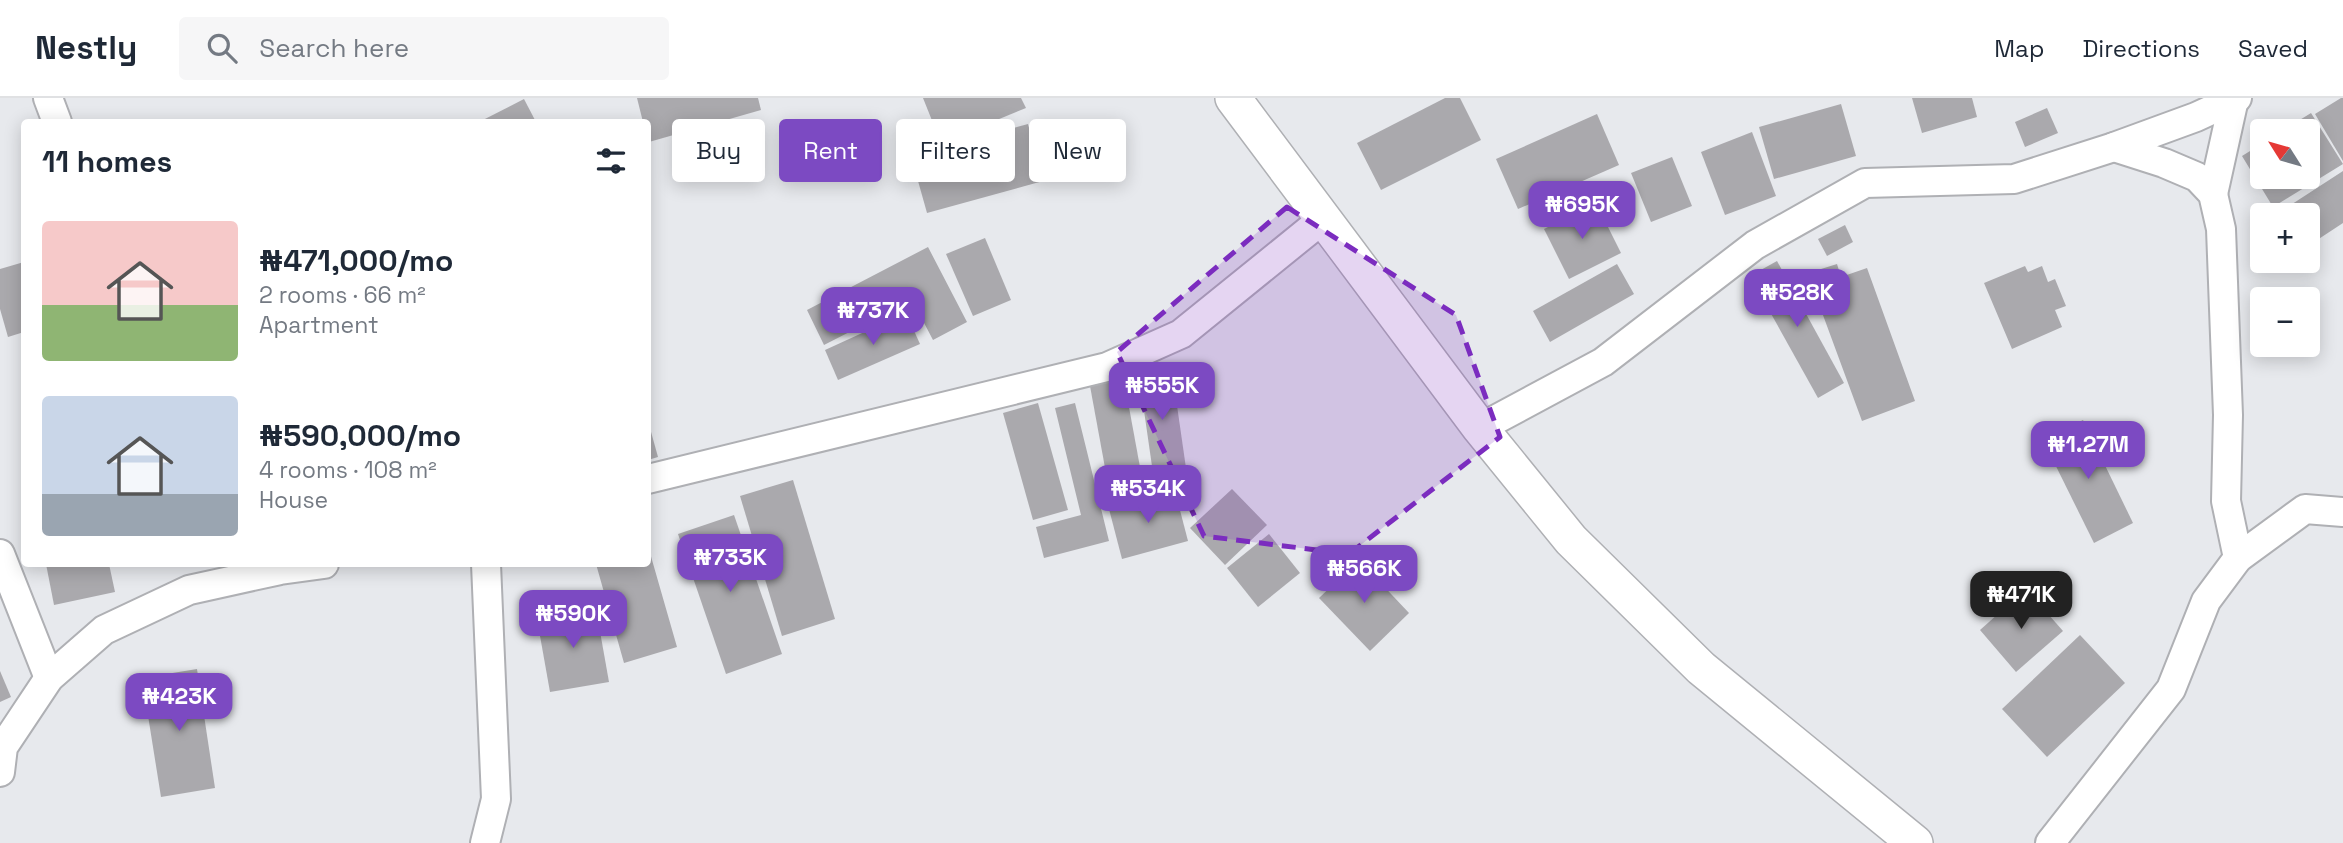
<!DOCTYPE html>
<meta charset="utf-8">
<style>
body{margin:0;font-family:"Space Grotesk",sans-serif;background:#f6f6f7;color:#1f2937;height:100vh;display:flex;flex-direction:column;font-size:26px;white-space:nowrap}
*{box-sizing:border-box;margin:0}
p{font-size:23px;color:#747a83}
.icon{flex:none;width:38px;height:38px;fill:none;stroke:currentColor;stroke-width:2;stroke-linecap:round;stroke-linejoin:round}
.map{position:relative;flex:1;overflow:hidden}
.sheet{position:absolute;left:21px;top:21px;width:630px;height:448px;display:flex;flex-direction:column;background:#fff;border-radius:7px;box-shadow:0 4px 18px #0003}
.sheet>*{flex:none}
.top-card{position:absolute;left:672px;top:21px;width:665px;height:63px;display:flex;gap:14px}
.needle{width:46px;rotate:307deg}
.controls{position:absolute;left:2250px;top:21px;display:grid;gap:14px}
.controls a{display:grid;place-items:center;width:70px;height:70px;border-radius:7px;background:#fff;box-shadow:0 4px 18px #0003;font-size:35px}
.price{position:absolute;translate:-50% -60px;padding:0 16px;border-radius:14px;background:#7c4ac2;color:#fff;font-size:23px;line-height:46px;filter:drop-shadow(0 2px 4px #0008)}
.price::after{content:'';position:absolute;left:50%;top:42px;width:21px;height:16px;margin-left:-10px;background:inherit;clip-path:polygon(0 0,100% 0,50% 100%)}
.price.selected{background:#222;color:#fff}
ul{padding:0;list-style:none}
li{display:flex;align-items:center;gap:21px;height:175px;padding:0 21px}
li span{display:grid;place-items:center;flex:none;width:196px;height:140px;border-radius:7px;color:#555}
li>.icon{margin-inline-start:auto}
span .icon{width:84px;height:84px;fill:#fffc;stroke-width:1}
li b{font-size:30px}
h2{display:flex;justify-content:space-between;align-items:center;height:84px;padding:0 21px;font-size:30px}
.pill{padding:0 24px;border-radius:7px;background:#fff;box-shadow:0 4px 18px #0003;font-size:24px;line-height:63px}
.pill.selected{background:#7c4ac2;color:#fff}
header{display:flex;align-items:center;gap:42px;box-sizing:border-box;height:98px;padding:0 35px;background:#fff;border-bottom:2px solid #e0e1e3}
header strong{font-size:33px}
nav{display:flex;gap:38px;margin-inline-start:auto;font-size:24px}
.search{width:490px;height:63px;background:#f6f6f7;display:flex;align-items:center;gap:18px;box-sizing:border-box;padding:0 24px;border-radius:7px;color:#747a83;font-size:26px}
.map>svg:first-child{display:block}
</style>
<header>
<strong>Nestly</strong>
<div class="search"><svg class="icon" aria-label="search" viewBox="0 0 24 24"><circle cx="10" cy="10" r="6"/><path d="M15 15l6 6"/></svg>Search here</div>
<nav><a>Map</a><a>Directions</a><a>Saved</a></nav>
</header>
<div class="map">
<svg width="2343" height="745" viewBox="0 0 2343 745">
<rect width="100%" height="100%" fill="#e7e9ed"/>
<g fill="#aaa9ad">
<polygon points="637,0 758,0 761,12 649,44 648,24 643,24"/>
<polygon points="923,0 1021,0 1026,10 941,45"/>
<polygon points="1445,0 1460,0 1481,42 1381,92 1357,45"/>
<polygon points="1912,0 1972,0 1977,19 1922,35"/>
<polygon points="2341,0 2343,0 2343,63 2315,16"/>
<polygon points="524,1 536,24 479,24"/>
<polygon points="1841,6 1856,58 1774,81 1759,29"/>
<polygon points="2047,10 2058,35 2025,49 2015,24"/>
<polygon points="2311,15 2343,66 2273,109 2242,58 2263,45 2263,79 2308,79 2308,33 2282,33"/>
<polygon points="1597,16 1619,67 1518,111 1496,61"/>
<polygon points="1028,26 1043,83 927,115 911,58"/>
<polygon points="1752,34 1776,98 1725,117 1701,54"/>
<polygon points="1672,59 1692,108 1651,124 1631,75"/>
<polygon points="2343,73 2343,125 2308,148 2308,117 2275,117"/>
<polygon points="1596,105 1621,155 1569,181 1544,131"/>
<polygon points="1845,127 1853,144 1827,158 1818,141"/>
<polygon points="985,140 1011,202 973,218 946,156"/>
<polygon points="928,149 967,224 933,242 912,202 824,247 807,212"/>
<polygon points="1777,163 1844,285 1818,300 1750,178"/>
<polygon points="24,164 24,234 8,239 0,211 0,171"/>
<polygon points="1617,166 1634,196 1550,244 1533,213"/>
<polygon points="1837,166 1841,179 1867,170 1915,303 1862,323 1813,190 1826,185 1821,171"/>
<polygon points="2025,168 2028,174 2042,168 2048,184 2055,181 2066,208 2055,212 2062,229 2012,251 1984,185"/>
<polygon points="906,215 920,246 838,282 825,252"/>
<polygon points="1171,266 1187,377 1154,382 1138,271"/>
<polygon points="1124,282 1142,380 1108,386 1090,288"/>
<polygon points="1038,305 1068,412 1033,422 1003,315"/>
<polygon points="1075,305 1109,443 1044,460 1036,429 1081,417 1055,310"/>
<polygon points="2083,322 2133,425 2094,445 2043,342"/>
<polygon points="648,323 658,359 648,362"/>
<polygon points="793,382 835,521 782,538 740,398"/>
<polygon points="1232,391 1267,427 1225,467 1190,430"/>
<polygon points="1175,393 1188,443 1122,461 1109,411"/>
<polygon points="734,417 782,556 726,576 678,436"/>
<polygon points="1269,436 1300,475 1258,509 1227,470"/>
<polygon points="648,448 677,549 624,565 596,466 648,466"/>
<polygon points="1359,462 1409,515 1370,553 1319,500"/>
<polygon points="46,466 109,466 115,494 54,507"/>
<polygon points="2026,491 2063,533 2016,574 1980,532"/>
<polygon points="596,511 609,584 550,594 537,521"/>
<polygon points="2080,537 2125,585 2047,659 2002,611"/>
<polygon points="197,571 215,690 161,699 142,580"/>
<polygon points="0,573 11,599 0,604"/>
</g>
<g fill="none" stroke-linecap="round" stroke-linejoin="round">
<g stroke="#afb0b4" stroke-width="32">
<g id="minor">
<polyline points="48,0 57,24"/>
<polyline points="2114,49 2164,65 2197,79 2213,96 2221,131 2228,317 2226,403 2238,460"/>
<polyline points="2213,96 2234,1"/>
<polyline points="1480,330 1603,264 1755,147 1865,85 2014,81 2114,49 2196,19 2237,0"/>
<polyline points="648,381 1107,269 1181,236 1323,121"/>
<polyline points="0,456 49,580"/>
<polyline points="0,674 3,649 49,580 104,532 189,492 280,472 324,466"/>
<polyline points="485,745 496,701 486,466"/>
<polyline points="2050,745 2171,591 2206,503 2238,460 2305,411 2343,414"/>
</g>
</g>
<g stroke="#afb0b4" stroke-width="38">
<polyline id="tertiary" points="1233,0 1480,330 1571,442 1701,570 1915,745"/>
</g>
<use href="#minor" stroke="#fff" stroke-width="28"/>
<use href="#tertiary" stroke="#fff" stroke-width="35"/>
</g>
<path fill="#7b2cbf" fill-opacity="0.2" stroke="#7b2cbf" stroke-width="5" stroke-dasharray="14 9" stroke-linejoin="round" d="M1287,109l169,108 44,122 -151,117 -145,-18 -87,-184z"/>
</svg>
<div class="controls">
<a><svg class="needle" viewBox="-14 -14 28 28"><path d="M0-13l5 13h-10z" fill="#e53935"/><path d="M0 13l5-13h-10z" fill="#747a83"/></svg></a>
<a>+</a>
<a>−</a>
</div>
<b class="price" style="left:1582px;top:143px">₦695K</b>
<b class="price" style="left:1797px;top:231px">₦528K</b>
<b class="price" style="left:873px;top:249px">₦737K</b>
<b class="price" style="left:1162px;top:324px">₦555K</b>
<b class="price" style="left:2088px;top:383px">₦1.27M</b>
<b class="price" style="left:1148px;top:427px">₦534K</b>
<b class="price" style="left:730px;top:496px">₦733K</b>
<b class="price" style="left:1364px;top:507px">₦566K</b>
<b class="price selected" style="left:2021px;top:533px">₦471K</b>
<b class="price" style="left:573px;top:552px">₦590K</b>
<b class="price" style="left:179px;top:635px">₦423K</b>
<div class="top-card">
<a class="pill">Buy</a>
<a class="pill selected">Rent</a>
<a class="pill">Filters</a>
<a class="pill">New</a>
</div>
<section class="sheet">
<h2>11 homes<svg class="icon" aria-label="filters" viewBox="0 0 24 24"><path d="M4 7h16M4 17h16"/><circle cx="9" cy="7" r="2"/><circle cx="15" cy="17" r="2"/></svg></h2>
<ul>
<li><span style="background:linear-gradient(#f6c9c9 60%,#8fb573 0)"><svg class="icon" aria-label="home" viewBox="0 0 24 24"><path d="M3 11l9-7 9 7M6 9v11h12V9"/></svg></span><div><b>₦471,000/mo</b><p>2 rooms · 66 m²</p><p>Apartment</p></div></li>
<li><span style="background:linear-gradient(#c9d6e8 70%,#9aa5b1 0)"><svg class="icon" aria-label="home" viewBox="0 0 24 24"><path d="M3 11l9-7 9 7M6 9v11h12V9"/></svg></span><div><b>₦590,000/mo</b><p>4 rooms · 108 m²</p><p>House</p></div></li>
</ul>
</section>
</div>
